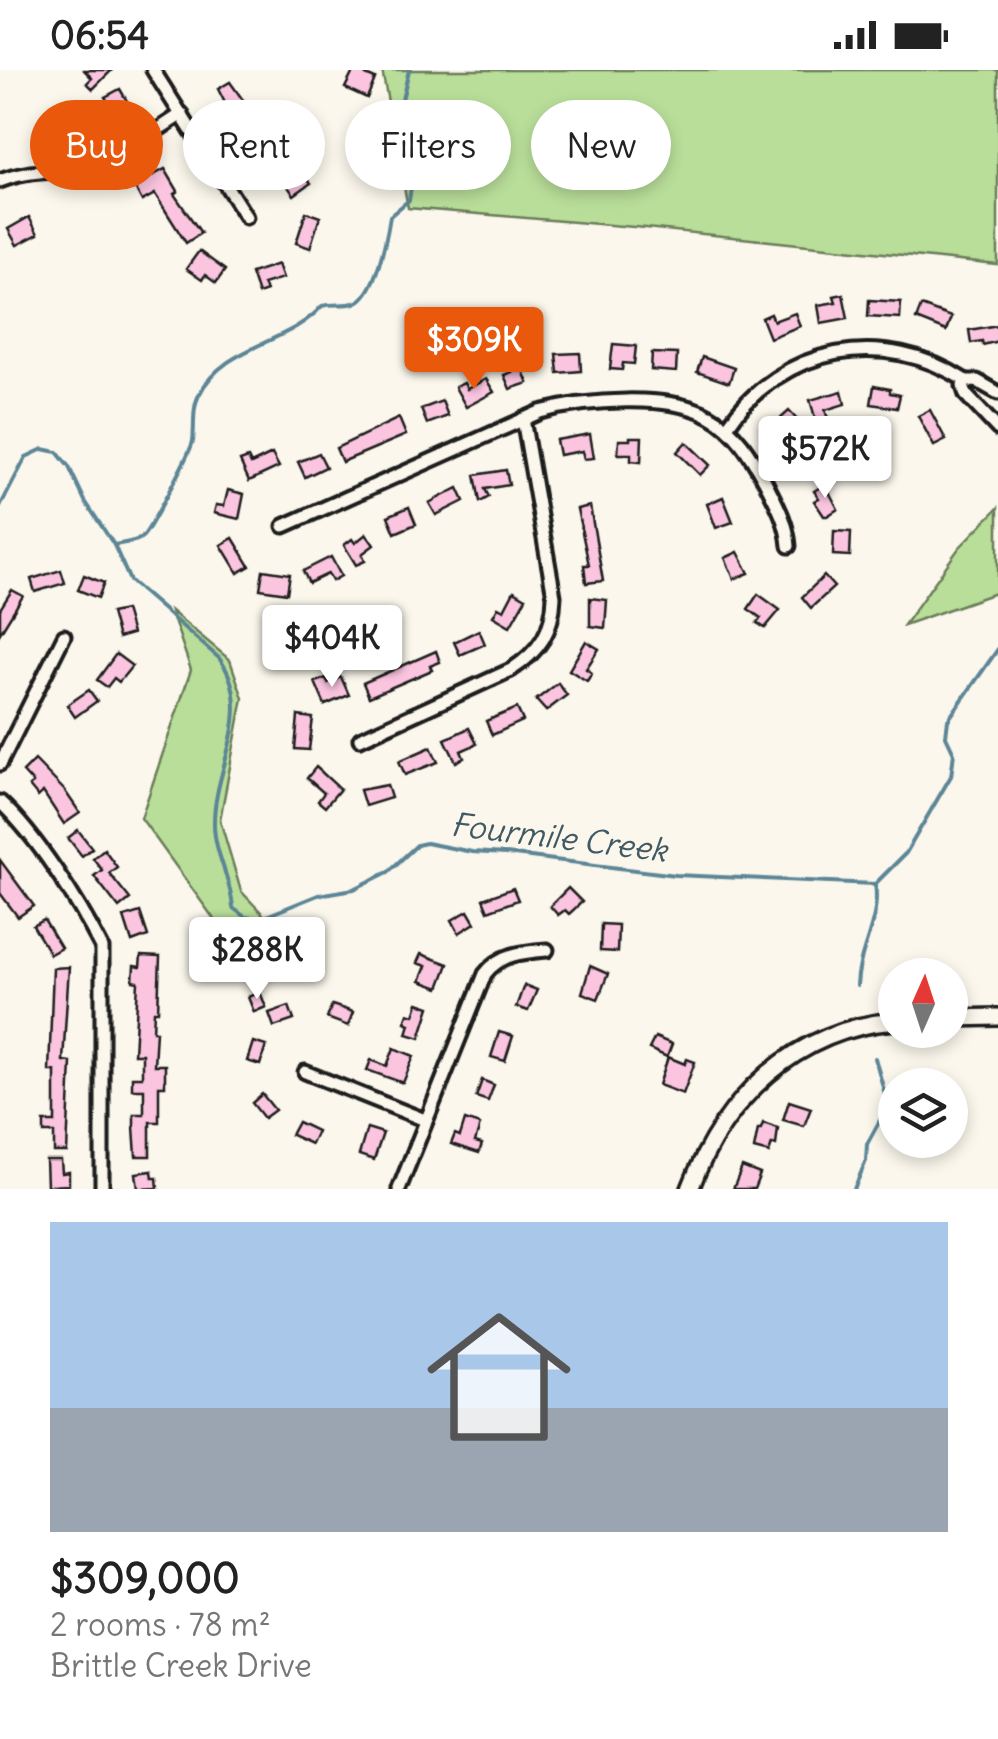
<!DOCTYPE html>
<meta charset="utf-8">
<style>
body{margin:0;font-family:Delius,sans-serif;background:#f2f2f2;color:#222;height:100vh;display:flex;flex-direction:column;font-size:38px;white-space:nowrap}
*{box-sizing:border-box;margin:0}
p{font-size:32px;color:#767676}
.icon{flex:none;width:55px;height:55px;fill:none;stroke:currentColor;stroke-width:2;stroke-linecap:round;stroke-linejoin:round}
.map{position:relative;height:1119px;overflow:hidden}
.sheet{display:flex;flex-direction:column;background:#fff;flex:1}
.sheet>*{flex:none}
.hud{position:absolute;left:30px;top:30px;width:940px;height:90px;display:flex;gap:20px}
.needle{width:65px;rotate:3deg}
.buttons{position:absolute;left:878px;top:888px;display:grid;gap:20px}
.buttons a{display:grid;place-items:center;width:90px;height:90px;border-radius:50%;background:#fff;box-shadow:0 5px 15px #0003;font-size:50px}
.price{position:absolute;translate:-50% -85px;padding:0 22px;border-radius:10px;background:#fff;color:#222;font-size:32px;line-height:65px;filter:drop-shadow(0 2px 5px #0008)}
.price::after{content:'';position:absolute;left:50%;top:60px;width:30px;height:22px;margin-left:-15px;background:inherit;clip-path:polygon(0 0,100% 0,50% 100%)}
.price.current{background:#ea580c;color:#fff}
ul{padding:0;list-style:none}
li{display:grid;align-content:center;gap:20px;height:530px;padding:0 50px}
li+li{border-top:2px solid #e0e0e0}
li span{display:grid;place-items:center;height:310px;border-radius:0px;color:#555}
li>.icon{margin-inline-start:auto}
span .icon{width:180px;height:180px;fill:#fffc;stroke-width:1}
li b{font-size:42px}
.chip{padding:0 35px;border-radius:45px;background:#fff;box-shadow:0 5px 15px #0003;font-size:35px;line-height:90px}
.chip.current{background:#ea580c;color:#fff}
.status{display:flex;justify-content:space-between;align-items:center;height:70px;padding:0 50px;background:#fff;direction:ltr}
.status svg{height:28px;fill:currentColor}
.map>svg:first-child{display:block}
</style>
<div class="status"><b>06:54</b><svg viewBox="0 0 49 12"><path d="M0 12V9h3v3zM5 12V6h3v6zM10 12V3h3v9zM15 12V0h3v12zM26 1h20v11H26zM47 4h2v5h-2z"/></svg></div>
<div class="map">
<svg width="998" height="1119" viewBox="0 0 998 1119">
<rect width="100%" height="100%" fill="#fbf7ec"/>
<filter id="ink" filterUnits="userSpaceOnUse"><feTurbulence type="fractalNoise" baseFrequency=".01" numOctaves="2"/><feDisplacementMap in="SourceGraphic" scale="20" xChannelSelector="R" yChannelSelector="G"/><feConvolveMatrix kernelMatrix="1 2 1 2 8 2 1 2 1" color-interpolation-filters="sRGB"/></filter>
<g filter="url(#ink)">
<g fill="#b9de99" stroke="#6a7d5a" stroke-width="2.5">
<polygon points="382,0 998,0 998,195 646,158 408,138"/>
<polygon points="998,438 998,522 904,555 959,478"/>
<polygon points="171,541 230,590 243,628 220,750 241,821 275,857 245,892 141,748 191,600"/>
</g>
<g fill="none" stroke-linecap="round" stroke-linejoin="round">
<g stroke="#5c8596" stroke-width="4">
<path d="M0,437l26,-50 17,-8 14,3 12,15 16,34 29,44 16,36 89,77c39,53 -6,109 -5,166 0,28 17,55 19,84l12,9 14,2 59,-24 36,-6 34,-17 29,-27 9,-2 46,9 34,2 170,21 199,9"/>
<path d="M114,475c9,-2 22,-2 29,-9 6,-5 49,-87 50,-95 2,-15 -1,-33 6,-46 25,-51 89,-50 123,-89 11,-3 22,0 32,-3 22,-6 33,-68 36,-87l19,-16 2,-13 -18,-22 4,-44 12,-51"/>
<polyline points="875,814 906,783 951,706 954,683 946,666 948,650 998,579"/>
<path d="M857,916c1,-36 24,-66 18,-102"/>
<polyline points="854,1119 866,1091 867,1074 885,1041 886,1028 875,988"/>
</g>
</g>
<g fill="#fbc5e0" stroke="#1c1c1c" stroke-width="2.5">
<polygon points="84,0 112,0 93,19 87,13 92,8"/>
<polygon points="354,0 368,0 366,5 375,9 367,28 345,18"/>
<polygon points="230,12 248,37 232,47 218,19"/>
<polygon points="120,19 134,43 120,51 105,27"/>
<polygon points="256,58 266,74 273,70 278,78 260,89 241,67"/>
<polygon points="289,91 301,108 305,105 311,113 294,125 276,100"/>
<polygon points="165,99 178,121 174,124 201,163 186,173 155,124 142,131 134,116"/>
<polygon points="306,142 320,147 310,178 296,173"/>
<polygon points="29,147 38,164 17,175 8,159"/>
<polygon points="199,181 225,200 216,213 205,205 202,210 186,199"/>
<polygon points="278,194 283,208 263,214 266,221 258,224 251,203"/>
<polygon points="843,224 848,248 821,253 818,235 836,232 834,226"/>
<polygon points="869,230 901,232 900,248 868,246"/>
<polygon points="921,236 951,247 946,261 916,249"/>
<polygon points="795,243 800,256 770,268 762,248 771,244 774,251"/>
<polygon points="998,255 998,271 983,275 982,271 971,273 969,260"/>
<polygon points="613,274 636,276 634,294 623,293 622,300 610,299"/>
<polygon points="580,283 581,301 558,303 556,284"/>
<polygon points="652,283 677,284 676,302 651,300"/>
<polygon points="702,287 734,298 729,313 697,302"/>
<polygon points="519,291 528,313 510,319 504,305 512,302 509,295"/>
<polygon points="486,309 494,322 466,337 455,317 464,313 467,319"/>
<polygon points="874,316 890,319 890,323 900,325 897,338 871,334"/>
<polygon points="842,321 845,334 825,340 830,354 818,358 810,330"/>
<polygon points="442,331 448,346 427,354 421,339"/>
<polygon points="930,340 946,370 934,376 918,346"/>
<polygon points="789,341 801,354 797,357 801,362 794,368 790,363 780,372 769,359"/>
<polygon points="399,348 406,365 342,392 336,378"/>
<polygon points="590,364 594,388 584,389 582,381 559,385 556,370"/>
<polygon points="630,367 642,367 641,392 631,391 631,384 618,384 619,370 630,370"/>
<polygon points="686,372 710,395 700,405 677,382"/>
<polygon points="319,383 326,397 305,407 298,392"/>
<polygon points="272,384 279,397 249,411 240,391 248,388 251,394"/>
<polygon points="506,400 509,415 485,419 489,427 480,432 475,405"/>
<polygon points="825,414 838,439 827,446 824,446 814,431 819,428 814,421"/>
<polygon points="458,418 464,431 436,445 429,433"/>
<polygon points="228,420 244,424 239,449 214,443 216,435 224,436"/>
<polygon points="723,427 733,452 716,458 707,434"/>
<polygon points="590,436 603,511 586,513 584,495 589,495 577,439"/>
<polygon points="409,437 416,454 395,463 388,446"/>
<polygon points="834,461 851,462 850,486 833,485"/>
<polygon points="366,464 374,475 362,484 365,491 356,495 344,475 352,469 355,473"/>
<polygon points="233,468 250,496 238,503 221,475"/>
<polygon points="738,482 749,503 734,509 725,488"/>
<polygon points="331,487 341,506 332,511 328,504 309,513 303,501"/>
<polygon points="61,500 65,513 35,522 31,509"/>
<polygon points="263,500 290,504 287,523 260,519"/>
<polygon points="84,505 104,513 98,528 78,520"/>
<polygon points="824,506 834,517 811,538 802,527"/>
<polygon points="12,520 23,526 0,563 0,539"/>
<polygon points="514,521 526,528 510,556 493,546 498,537 504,540"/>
<polygon points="758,524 780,540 765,558 757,553 761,548 748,539"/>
<polygon points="590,528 607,530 605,558 590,556"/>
<polygon points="125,540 132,564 118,568 111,543"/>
<polygon points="479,560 485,574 460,585 454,572"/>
<polygon points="586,571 599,579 586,599 592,603 587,611 569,600"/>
<polygon points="436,581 440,592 430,596 432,600 369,627 363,613"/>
<polygon points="116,584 132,596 119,612 114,608 107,617 97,610"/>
<polygon points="341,607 349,625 325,635 315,612 326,608 328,613"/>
<polygon points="558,613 567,625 546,641 536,630"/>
<polygon points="89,620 97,631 75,647 67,635"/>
<polygon points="517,638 523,651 492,665 486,651"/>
<polygon points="298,646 313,648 309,680 295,679"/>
<polygon points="469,658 477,674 461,681 464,688 456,692 445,669"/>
<polygon points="431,677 438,692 405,705 399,691"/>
<polygon points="35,690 65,721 80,743 64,754 43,722 38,727 29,716 33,713 23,702"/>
<polygon points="316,697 340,719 325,737 318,731 324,723 307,708"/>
<polygon points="387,715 391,728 365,736 360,720"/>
<polygon points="78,760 92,778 82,786 68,768"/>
<polygon points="104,779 117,797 109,803 130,829 119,838 94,806 102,800 93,788"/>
<polygon points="0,790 34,836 18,847 0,823"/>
<polygon points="513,818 518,830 488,841 483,829"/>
<polygon points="568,818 582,832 569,844 565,840 558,845 550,836"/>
<polygon points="468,841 475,853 459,863 452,850"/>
<polygon points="140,842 148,866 132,872 124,847"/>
<polygon points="44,850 61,878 50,884 33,856"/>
<polygon points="601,854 618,855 617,882 600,881"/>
<polygon points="421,884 448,894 439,918 420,911 426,896 417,893"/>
<polygon points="141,886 160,887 158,941 154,941 153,961 156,961 154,995 165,995 165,1016 159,1016 159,1052 150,1052 150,1086 136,1086 134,1057 134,1044 144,1044 144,1019 132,1019 132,1007 142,1007 142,984 134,984 138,912 133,911 134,896 140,897"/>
<polygon points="590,896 608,904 598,929 582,923"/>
<polygon points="69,897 63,991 71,992 67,1082 54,1082 54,1063 44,1063 44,1052 55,1052 55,1001 49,1001 53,898"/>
<polygon points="524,915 537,920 528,941 516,937"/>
<polygon points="260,922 266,937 254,942 248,927"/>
<polygon points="418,933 430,937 420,968 407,964 410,954 405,952 408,943 414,945"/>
<polygon points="332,935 353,942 348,956 327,948"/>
<polygon points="289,936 294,950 274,957 269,943"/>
<polygon points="499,962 513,966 505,991 491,987"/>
<polygon points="655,967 672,974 667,987 649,979"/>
<polygon points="253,972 266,976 260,995 247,991"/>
<polygon points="394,978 414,986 403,1013 367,1000 371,990 387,996"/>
<polygon points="668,987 685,994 687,989 695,992 683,1024 659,1015"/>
<polygon points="482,1010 494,1015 488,1031 476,1027"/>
<polygon points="262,1024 275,1040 264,1048 252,1033"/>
<polygon points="789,1031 811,1038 804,1056 783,1050"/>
<polygon points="465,1050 480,1055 475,1072 482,1074 479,1083 451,1074 455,1064 460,1066"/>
<polygon points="298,1052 317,1061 311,1074 291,1065"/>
<polygon points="763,1053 778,1058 776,1075 772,1074 769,1083 754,1079 758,1059 761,1059"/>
<polygon points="367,1058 383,1063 374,1090 359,1085"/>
<polygon points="46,1090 61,1090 62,1103 69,1102 69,1115 47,1116"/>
<polygon points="742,1097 760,1104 754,1119 733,1119"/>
<polygon points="152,1101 153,1108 157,1108 158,1118 138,1119 136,1103"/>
</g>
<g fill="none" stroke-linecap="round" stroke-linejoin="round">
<g stroke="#1c1c1c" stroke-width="19">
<g id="street">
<polyline points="153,0 246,147"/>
<path d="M0,111c31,-13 62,-7 93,-16 32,-10 60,-33 89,-51"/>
<polyline points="998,323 977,311 966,311 963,316 966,325 998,359"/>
<path d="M727,357c54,-81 157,-100 239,-46"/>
<path d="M284,456l256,-114c44,-12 129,-19 170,4 26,14 41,40 55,65 11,22 22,40 24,65"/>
<path d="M360,669l151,-69c29,-19 42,-39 43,-74l-31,-177"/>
<polyline points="0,694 64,566"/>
<path d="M0,732c37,34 79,101 102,146v241"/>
<polyline points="305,1002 425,1050"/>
<path d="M399,1119l86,-215c15,-20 37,-22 62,-24"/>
</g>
</g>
<g stroke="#1c1c1c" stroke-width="22">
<g id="secondary">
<polyline points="950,948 998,947"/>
<path d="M690,1119c34,-90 105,-160 205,-168"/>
</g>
</g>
<use href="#street" stroke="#fbf7ec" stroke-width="11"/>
<use href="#secondary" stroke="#fbf7ec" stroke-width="15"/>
</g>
</g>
<g text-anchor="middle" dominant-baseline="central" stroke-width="9" stroke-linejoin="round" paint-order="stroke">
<g font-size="32" font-style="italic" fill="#415963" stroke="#fbf7ec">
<text transform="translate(559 767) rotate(7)">Fourmile Creek</text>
</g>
</g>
</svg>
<div class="buttons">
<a><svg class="needle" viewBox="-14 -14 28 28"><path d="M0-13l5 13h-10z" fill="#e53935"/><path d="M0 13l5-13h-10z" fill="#767676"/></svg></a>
<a><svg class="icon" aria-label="layers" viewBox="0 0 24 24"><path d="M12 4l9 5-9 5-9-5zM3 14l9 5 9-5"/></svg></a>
</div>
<b class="price current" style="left:474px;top:322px">$309K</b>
<b class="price" style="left:825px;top:431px">$572K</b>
<b class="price" style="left:332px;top:620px">$404K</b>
<b class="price" style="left:257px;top:932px">$288K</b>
<div class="hud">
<a class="chip current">Buy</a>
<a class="chip">Rent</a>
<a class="chip">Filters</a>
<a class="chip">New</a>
</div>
</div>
<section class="sheet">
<ul>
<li><span style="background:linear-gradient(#a9c7e8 60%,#9aa5b1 0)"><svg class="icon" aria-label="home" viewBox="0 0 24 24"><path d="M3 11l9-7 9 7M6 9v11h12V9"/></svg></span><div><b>$309,000</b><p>2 rooms · 78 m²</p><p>Brittle Creek Drive</p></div></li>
</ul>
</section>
